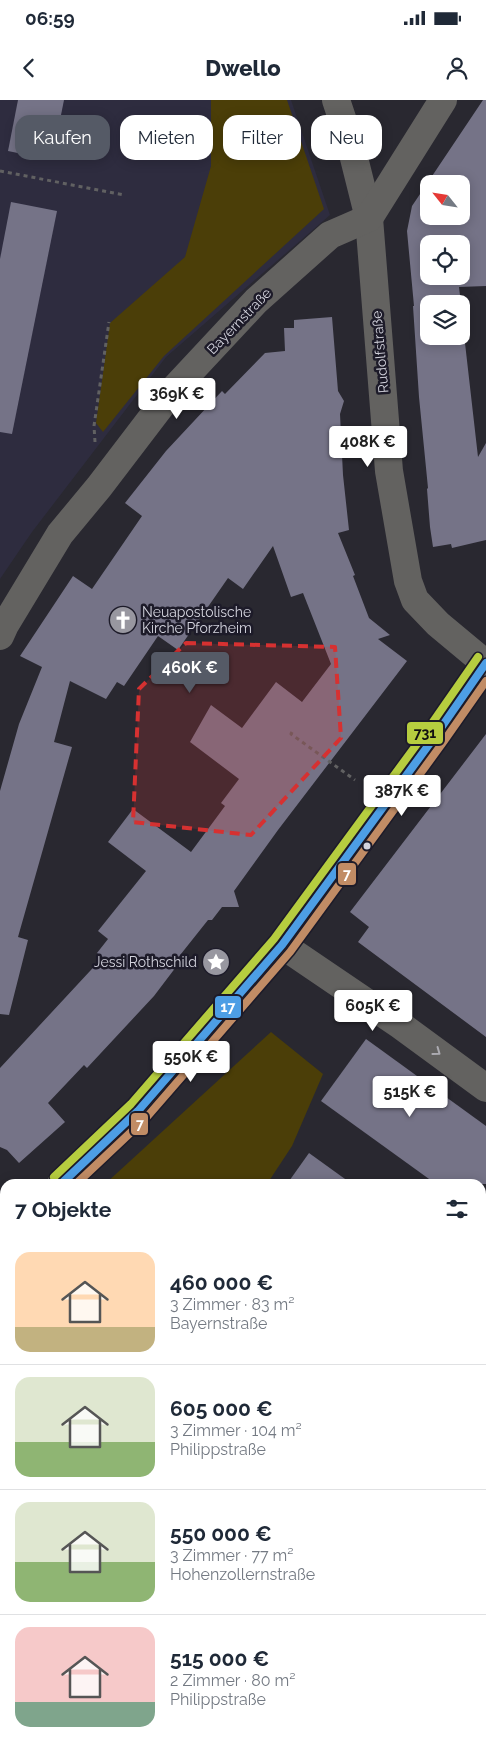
<!DOCTYPE html>
<html lang="de">
<meta charset="utf-8">
<style>
body{margin:0;font-family:Raleway,sans-serif;background:#f6f6f7;color:#1f2937;height:100vh;display:flex;flex-direction:column;font-size:19px;white-space:nowrap}
*{box-sizing:border-box;margin:0}
p{font-size:16px;color:#747a83}
.icon{flex:none;width:28px;height:28px;fill:none;stroke:currentColor;stroke-width:2;stroke-linecap:round;stroke-linejoin:round}
.map{position:relative;flex:1;overflow:hidden}
.sheet{position:absolute;left:0px;top:1079px;width:486px;height:571px;display:flex;flex-direction:column;background:#fff;border-radius:15px 15px 0 0;box-shadow:0 2px 12px #0003}
.sheet>*{flex:none}
.guide{position:absolute;left:15px;top:15px;width:456px;height:45px;display:flex;gap:10px}
.needle{width:32px;rotate:300deg}
.buttons{position:absolute;left:420px;top:75px;display:grid;gap:10px}
.buttons a{display:grid;place-items:center;width:50px;height:50px;border-radius:10px;background:#fff;box-shadow:0 2px 12px #0003;font-size:25px}
.price{position:absolute;translate:-50% -42px;padding:0 11px;border-radius:5px;background:#fff;color:#222;font-size:16px;line-height:32px;filter:drop-shadow(0 1px 2px #0008)}
.price::after{content:'';position:absolute;left:50%;top:30px;width:15px;height:11px;margin-left:-8px;background:inherit;clip-path:polygon(0 0,100% 0,50% 100%)}
.price.current{background:#555a66;color:#fff}
ul{padding:0;list-style:none}
li{display:flex;align-items:center;gap:15px;height:125px;padding:0 15px}
li+li{border-top:1px solid #e0e1e3}
li span{display:grid;place-items:center;flex:none;width:140px;height:100px;border-radius:15px;color:#555}
li>.icon{margin-inline-start:auto}
span .icon{width:60px;height:60px;fill:#fffc;stroke-width:1}
li b{font-size:21px}
h2{display:flex;justify-content:space-between;align-items:center;height:60px;padding:0 15px;font-size:21px}
.chip{padding:0 18px;border-radius:15px;background:#fff;box-shadow:0 2px 12px #0003;font-size:18px;line-height:45px}
.chip.current{background:#555a66;color:#fff}
.status{display:flex;justify-content:space-between;align-items:center;height:35px;padding:0 25px;background:#fff;direction:ltr}
.status svg{height:14px;fill:currentColor}
header{display:flex;justify-content:space-between;align-items:center;height:65px;padding:0 15px;background:#fff;font-size:22px;font-weight:800}
.map>svg:first-child{display:block}
</style>
<div class="status"><b>06:59</b><svg viewBox="0 0 49 12"><path d="M0 12V9h3v3zM5 12V6h3v6zM10 12V3h3v9zM15 12V0h3v12zM26 1h20v11H26zM47 4h2v5h-2z"/></svg></div>
<header><svg class="icon" aria-label="back" viewBox="0 0 24 24"><path d="M15 5l-7 7 7 7"/></svg>Dwello<svg class="icon" aria-label="person" viewBox="0 0 24 24"><circle cx="12" cy="8" r="4"/><path d="M4 21q1-7 8-7t8 7"/></svg></header>
<div class="map">
<svg width="486" height="1649" viewBox="0 0 486 1649">
<rect width="100%" height="100%" fill="#292830"/>
<polygon fill="#2e2c3f" points="0,0 291,0 330,115 166,257 32,432 0,479"/>
<g fill="#4b3e08">
<polygon points="211,0 287,0 324,109 164,256 103,332 96,323 110,223 185,157 211,66"/>
<polygon points="271,932 323,974 292,1046 267,1084 105,1084"/>
</g>
<g fill="#757387" fill-rule="evenodd">
<polygon points="18,0 64,0 52,60 8,51"/>
<path d="M483,0h3v186l-27,1 2,17h-32v32h32v-28l17,149 8,-14v97l-34,8 -1,-4 -18,3 -3,-20 -3,-38 1,-1 -9,-91 -6,-91h1l-7,-75 5,-25zM429,84h32v32h-32zM429,144h32v32h-32z"/>
<polygon points="11,102 57,111 12,334 0,332 0,159"/>
<polygon points="332,217 338,291 344,301 340,314 343,375 349,430 338,433 355,475 353,476 369,518 390,535 378,539 407,561 278,730 234,791 239,807 222,807 212,820 208,820 173,864 176,867 154,896 87,968 84,965 48,1003 65,1022 19,1063 7,1050 0,1047 0,968 103,857 97,853 108,839 98,831 146,771 108,742 133,709 191,752 225,706 221,703 239,679 190,642 211,605 242,628 276,582 302,602 331,564 303,493 291,497 273,446 243,489 228,478 178,550 158,536 124,586 117,582 106,599 70,581 54,642 72,647 18,837 28,840 9,915 0,914 0,691 19,624 42,567 20,556 73,476 92,489 142,416 125,403 166,351 222,291 225,294 265,253 285,251 284,228 294,228 294,220"/>
<polygon points="486,634 486,937 358,842 369,827 350,812"/>
<polygon points="366,939 486,1026 486,1084 436,1084 321,1001"/>
<polygon points="309,1053 352,1084 287,1084"/>
</g>
<g fill="none" stroke-linecap="round" stroke-linejoin="round">
<g stroke="#616162" stroke-width="3" stroke-dasharray="4 4" stroke-linecap="butt">
<polyline points="0,71 124,95"/>
<polyline points="95,342 94,326 109,222"/>
<polyline points="292,632 291,634 355,680"/>
<polyline points="481,1096 486,1089"/>
<polyline points="481,1330 486,1333"/>
<polyline points="481,1358 486,1355"/>
</g>
<g stroke="#636260" stroke-width="28">
<polyline points="336,0 350,42 369,118 389,371 408,481 415,500 438,524 486,564"/>
<polyline points="0,536 5,525 60,434 99,387 173,290 256,201 330,135 369,118 443,0"/>
<polyline points="282,845 400,925 486,988"/>
<polyline points="481,1398 486,1393"/>
<polyline points="0,1631 5,1630"/>
<polyline points="449,1649 449,1645"/>
</g>
<polyline stroke="#636260" stroke-width="28" points="0,1177 5,1168"/>
<g stroke="#656464" stroke-width="28">
<polyline points="61,1084 138,1011 282,845 436,635 486,563"/>
<polyline points="0,1126 5,1123"/>
</g>
<g stroke="#1d1b29" stroke-width="11">
<polyline id="bus-1" points="61,1084 138,1011 282,845 436,635 486,563"/>
</g>
<g stroke="#1d1b29" stroke-width="11">
<polyline id="bus-2" points="76,1084 146,1018 290,852 444,641 486,581"/>
</g>
<g stroke="#1d1b29" stroke-width="11">
<polyline id="bus-3" points="54,1077 131,1004 274,839 428,629 478,557"/>
</g>
<use href="#bus-1" stroke="#4d9ee5" stroke-width="8"/>
<use href="#bus-2" stroke="#c18c65" stroke-width="8"/>
<use href="#bus-3" stroke="#b6cd3f" stroke-width="8"/>
</g>
<defs><path id="oneway-chevron" d="M-2-3.5L2.5 0L-2 3.5" fill="none" stroke-width="1.6" stroke-linecap="round" stroke-linejoin="round" transform="scale(1.25)"/></defs>
<use stroke="#acabb1" href="#oneway-chevron" transform="translate(437 952) rotate(36)"/>
<path fill="#d63131" fill-opacity="0.2" stroke="#d63131" stroke-width="4" stroke-dasharray="10 6" stroke-linejoin="round" d="M186,543l149,4 6,91 -90,97 -118,-13 6,-133z"/>
<defs>
<g id="church-disc" transform="scale(1.4375)"><circle r="9.5" fill="#9897a0" stroke="#1d1b29"/><path d="M-1.2-6h2.4v3.5h3.3v2.4h-3.3V6h-2.4V-.1h-3.3v-2.4h3.3Z" fill="#fff"/></g>
<g id="sight-disc" transform="scale(1.4375)"><circle r="9.5" fill="#9897a0" stroke="#1d1b29"/><path d="M0-6L1.8-2.2L6-1.7L2.9 1.2L3.7 5.4L0 3.3L-3.7 5.4L-2.9 1.2L-6-1.7L-1.8-2.2Z" fill="#fff"/></g>
</defs>
<g fill-rule="evenodd">
<use href="#church-disc" x="123" y="520"/>
<use href="#sight-disc" x="216" y="862"/>
</g>
<circle fill="#d3d3dd" stroke="#1d1b29" stroke-width="2" cx="367" cy="746" r="4.5"/>
<g text-anchor="middle" dominant-baseline="central" stroke-width="5" stroke-linejoin="round" paint-order="stroke">
<g font-size="14" fill="#d3d3dd" stroke="#1d1b29">
<text transform="translate(239 221) rotate(-46)">Bayernstraße</text>
<text transform="translate(380 252) rotate(-95)">Rudolfstraße</text>
</g>
<g font-size="14" fill="#d3d3dd" stroke="#1d1b29" text-anchor="start">
<text x="142" y="512">Neuapostolische<tspan x="142" dy="16">Kirche Pforzheim</tspan></text>
<text x="197" y="862" text-anchor="end">Jessi Rothschild</text>
</g>
</g>
<g stroke="#1d1b29" stroke-width="2">
<rect x="406" y="621" width="38" height="24" rx="5" fill="#b6cd3f"/>
<rect x="337" y="762" width="20" height="24" rx="5" fill="#c18c65"/>
<rect x="214" y="895" width="28" height="24" rx="5" fill="#4d9ee5"/>
<rect x="130" y="1012" width="19" height="24" rx="5" fill="#c18c65"/>
</g>
<g font-size="14" text-anchor="middle" font-weight="bold" fill="#fff">
<text x="347" y="779">7</text>
<text x="228" y="912">17</text>
<text x="140" y="1029">7</text>
</g>
<g font-size="14" text-anchor="middle" font-weight="bold" fill="#111">
<text x="425" y="638">731</text>
</g>
</svg>
<div class="buttons">
<a><svg class="needle" viewBox="-14 -14 28 28"><path d="M0-13l5 13h-10z" fill="#e53935"/><path d="M0 13l5-13h-10z" fill="#747a83"/></svg></a>
<a><svg class="icon" aria-label="locate" viewBox="0 0 24 24"><circle cx="12" cy="12" r="6"/><path d="M12 2v4M12 18v4M2 12h4M18 12h4"/></svg></a>
<a><svg class="icon" aria-label="layers" viewBox="0 0 24 24"><path d="M12 4l9 5-9 5-9-5zM3 14l9 5 9-5"/></svg></a>
</div>
<b class="price" style="left:177px;top:320px">369K €</b>
<b class="price" style="left:368px;top:368px">408K €</b>
<b class="price current" style="left:190px;top:594px">460K €</b>
<b class="price" style="left:402px;top:717px">387K €</b>
<b class="price" style="left:373px;top:932px">605K €</b>
<b class="price" style="left:191px;top:983px">550K €</b>
<b class="price" style="left:410px;top:1018px">515K €</b>
<div class="guide">
<a class="chip current">Kaufen</a>
<a class="chip">Mieten</a>
<a class="chip">Filter</a>
<a class="chip">Neu</a>
</div>
<section class="sheet">
<h2>7 Objekte<svg class="icon" aria-label="filters" viewBox="0 0 24 24"><path d="M4 7h16M4 17h16"/><circle cx="9" cy="7" r="2"/><circle cx="15" cy="17" r="2"/></svg></h2>
<ul>
<li><span style="background:linear-gradient(#ffd9b3 75%,#c2b280 0)"><svg class="icon" aria-label="home" viewBox="0 0 24 24"><path d="M3 11l9-7 9 7M6 9v11h12V9"/></svg></span><div><b>460 000 €</b><p>3 Zimmer · 83 m²</p><p>Bayernstraße</p></div></li>
<li><span style="background:linear-gradient(#dfe7d0 65%,#8fb573 0)"><svg class="icon" aria-label="home" viewBox="0 0 24 24"><path d="M3 11l9-7 9 7M6 9v11h12V9"/></svg></span><div><b>605 000 €</b><p>3 Zimmer · 104 m²</p><p>Philippstraße</p></div></li>
<li><span style="background:linear-gradient(#dfe7d0 60%,#8fb573 0)"><svg class="icon" aria-label="home" viewBox="0 0 24 24"><path d="M3 11l9-7 9 7M6 9v11h12V9"/></svg></span><div><b>550 000 €</b><p>3 Zimmer · 77 m²</p><p>Hohenzollernstraße</p></div></li>
<li><span style="background:linear-gradient(#f6c9c9 75%,#7fa58c 0)"><svg class="icon" aria-label="home" viewBox="0 0 24 24"><path d="M3 11l9-7 9 7M6 9v11h12V9"/></svg></span><div><b>515 000 €</b><p>2 Zimmer · 80 m²</p><p>Philippstraße</p></div></li>
</ul>
</section>
</div>
